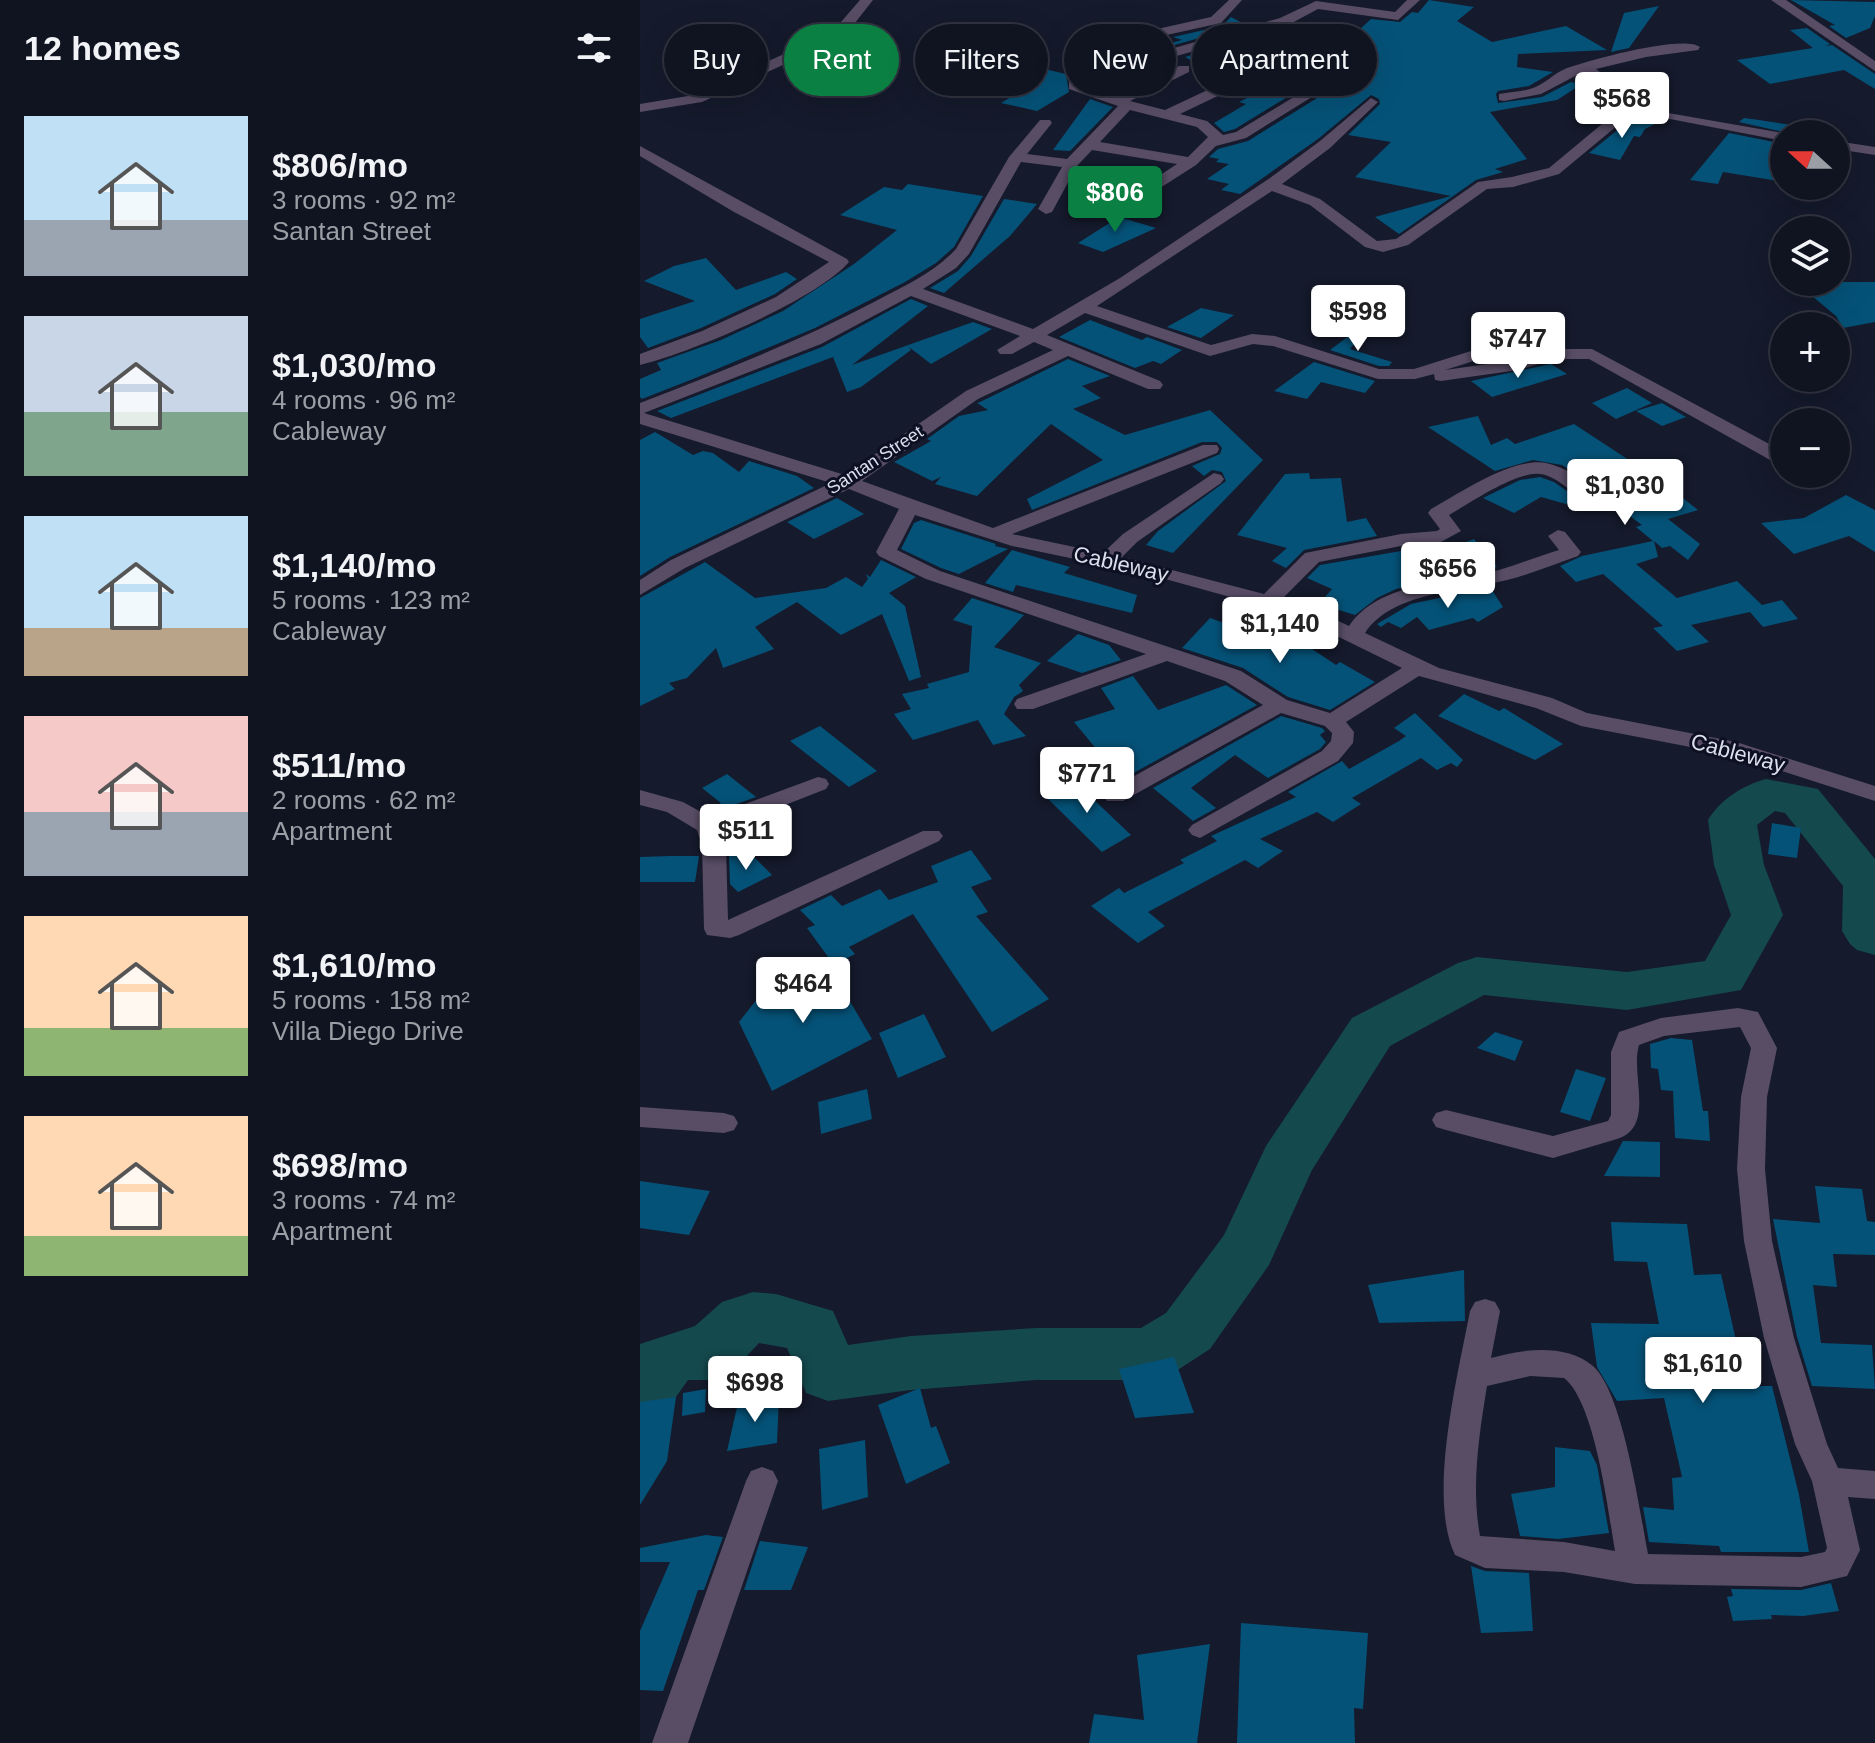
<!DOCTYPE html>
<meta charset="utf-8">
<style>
body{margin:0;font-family:Arial,sans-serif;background:#1e212e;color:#f1f3f6;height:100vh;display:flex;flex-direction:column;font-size:30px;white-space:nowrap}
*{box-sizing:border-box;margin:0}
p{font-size:26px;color:#9c9ea5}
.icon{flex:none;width:44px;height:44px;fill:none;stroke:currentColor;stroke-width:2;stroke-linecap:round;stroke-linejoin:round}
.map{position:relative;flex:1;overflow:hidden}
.sheet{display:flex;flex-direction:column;background:#101421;width:640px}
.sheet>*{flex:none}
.guide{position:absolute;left:24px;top:24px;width:760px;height:72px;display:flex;gap:16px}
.needle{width:52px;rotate:291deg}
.tools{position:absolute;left:1130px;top:120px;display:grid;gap:16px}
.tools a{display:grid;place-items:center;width:80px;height:80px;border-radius:50%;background:#101421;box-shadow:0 8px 32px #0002,0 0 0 2px #30333f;font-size:40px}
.price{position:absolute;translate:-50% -68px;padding:0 18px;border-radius:8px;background:#fff;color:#222;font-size:26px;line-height:52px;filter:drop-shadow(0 2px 4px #0008)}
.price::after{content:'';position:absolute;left:50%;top:48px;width:24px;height:18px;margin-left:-12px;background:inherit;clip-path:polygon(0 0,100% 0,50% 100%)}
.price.active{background:#0b8043;color:#fff}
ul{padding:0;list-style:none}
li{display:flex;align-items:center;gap:24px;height:200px;padding:0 24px}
li span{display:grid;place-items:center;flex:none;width:224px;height:160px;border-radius:0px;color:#555}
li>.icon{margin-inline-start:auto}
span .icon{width:96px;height:96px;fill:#fffc;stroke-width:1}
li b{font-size:34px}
h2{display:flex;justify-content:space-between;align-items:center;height:96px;padding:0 24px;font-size:34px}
.tag{padding:0 28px;border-radius:36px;background:#101421;box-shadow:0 8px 32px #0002,0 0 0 2px #30333f;font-size:28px;line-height:72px}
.tag.active{background:#0b8043;color:#fff}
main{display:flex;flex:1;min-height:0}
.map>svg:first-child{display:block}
</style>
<main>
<section class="sheet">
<h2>12 homes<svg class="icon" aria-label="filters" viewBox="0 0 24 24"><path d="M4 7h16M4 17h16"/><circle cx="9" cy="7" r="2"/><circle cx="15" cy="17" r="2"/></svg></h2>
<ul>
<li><span style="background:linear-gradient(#bfe0f5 65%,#9aa5b1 0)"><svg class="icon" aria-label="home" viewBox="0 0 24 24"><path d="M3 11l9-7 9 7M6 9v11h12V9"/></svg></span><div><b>$806/mo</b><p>3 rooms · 92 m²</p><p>Santan Street</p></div></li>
<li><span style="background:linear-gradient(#c9d6e8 60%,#7fa58c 0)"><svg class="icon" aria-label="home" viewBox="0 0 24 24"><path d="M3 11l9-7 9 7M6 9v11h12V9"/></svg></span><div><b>$1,030/mo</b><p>4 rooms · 96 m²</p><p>Cableway</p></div></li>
<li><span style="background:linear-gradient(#bfe0f5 70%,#b9a48a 0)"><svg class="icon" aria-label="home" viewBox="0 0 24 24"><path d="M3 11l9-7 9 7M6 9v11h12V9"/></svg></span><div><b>$1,140/mo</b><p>5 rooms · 123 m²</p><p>Cableway</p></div></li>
<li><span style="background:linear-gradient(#f6c9c9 60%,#9aa5b1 0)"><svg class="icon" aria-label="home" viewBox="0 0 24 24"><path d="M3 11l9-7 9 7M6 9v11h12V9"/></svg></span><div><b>$511/mo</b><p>2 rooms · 62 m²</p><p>Apartment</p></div></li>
<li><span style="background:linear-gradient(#ffd9b3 70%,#8fb573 0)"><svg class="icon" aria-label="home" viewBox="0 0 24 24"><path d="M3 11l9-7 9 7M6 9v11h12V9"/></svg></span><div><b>$1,610/mo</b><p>5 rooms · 158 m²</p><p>Villa Diego Drive</p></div></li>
<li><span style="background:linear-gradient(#ffd9b3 75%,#8fb573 0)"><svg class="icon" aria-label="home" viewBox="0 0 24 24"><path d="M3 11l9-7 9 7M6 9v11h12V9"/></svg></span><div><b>$698/mo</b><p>3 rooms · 74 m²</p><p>Apartment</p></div></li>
</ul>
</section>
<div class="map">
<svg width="1235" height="1743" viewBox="0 0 1235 1743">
<rect width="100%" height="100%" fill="#151a2c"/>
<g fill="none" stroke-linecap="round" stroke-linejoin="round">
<path fill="#14494e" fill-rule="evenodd" d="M1126,779l52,10 57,70v96l-18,-5 -7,-6 -8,-13 1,-45 -58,-73 -10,-2 -18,14 7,40 19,50 -42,75 -114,20 -143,-15 -94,51 -78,124 -43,95 -59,84 -37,24 -22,7h-115l-125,10 -83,11 -22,-8 -19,-45 -28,-5 -28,30 -22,7h-21l-25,35 -23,8v-79l55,-18 27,-24 31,-10 23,2 57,17 15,34 63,-9 125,-8h105l25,-15 58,-78 42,-89 86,-128 106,-55 19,-6 150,15 78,-11 26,-46 -17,-50 -6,-45c12,-20 35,-35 58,-41z"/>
</g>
<g fill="#055278">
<polygon points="789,0 834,7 817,21 852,42 926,26 967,50 878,54 877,67 913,72 889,86 858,91 856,94 858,103 902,97 931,82 942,84 917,100 850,112 887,159 855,169 863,172 836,180 759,234 735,217 811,196 715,177 751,142 708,135 740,104 739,99 731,95 678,139 600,194 581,190 589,184 567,179 589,164 576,162 579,159 569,157 578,149 608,141 732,64 733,59 716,55 595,129 584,132 574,123 606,104 599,102 613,95 597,91 623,72 671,81 732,43 709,39 731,19 760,22 772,12 778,13"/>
<polygon points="1151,0 1235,2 1235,16 1230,28 1206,38 1189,26 1195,25"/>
<polygon points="1019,6 989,48 971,52 984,13"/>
<polygon points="591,17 606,25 527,47 524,45 542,40 533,37 582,26"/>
<polygon points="1167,28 1190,44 1185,46 1192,45 1235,74 1235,89 1204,70 1130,84 1097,60 1173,48 1150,30"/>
<polygon points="624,34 637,41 554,62 545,57"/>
<polygon points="379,63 426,74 429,92 397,111 361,103 384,89 347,83"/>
<polygon points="469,74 493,85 476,94 459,87"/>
<polygon points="450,99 473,107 430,151 413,150"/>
<polygon points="1104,118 1119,120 1158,126 1152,134 1099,122"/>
<polygon points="998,120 1021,121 1005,129 1000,137 994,136 980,160 949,153 980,128"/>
<polygon points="1089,133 1144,144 1144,182 1083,172 1078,184 1050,180"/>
<polygon points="268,184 343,196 314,247 296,263 265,282 175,328 58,377 2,399 0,397 0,379 21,370 17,363 81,340 143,311 214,264 257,230 200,215 244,187 262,190"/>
<polygon points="364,199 397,204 370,236 304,293 290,288 318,271 331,256"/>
<polygon points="479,217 516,228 463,252 438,243"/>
<polygon points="66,258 96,290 146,272 157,279 135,294 61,328 8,348 0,337 0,319 55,301 4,281 34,266"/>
<polygon points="1188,282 1235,282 1235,322 1203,328 1196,316 1172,296"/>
<polygon points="271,299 288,306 212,365 333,322 352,329 291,364 269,347 271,350 221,387 207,392 193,357 31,418 17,411 182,347"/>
<polygon points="561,308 594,315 561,338 527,327"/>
<polygon points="450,320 502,340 507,337 542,350 521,364 513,361 495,368 419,337"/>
<polygon points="864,333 894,352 862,359 836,342"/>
<polygon points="710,335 716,342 710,349 752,362 749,366 739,366 690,350"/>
<polygon points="428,359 470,376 442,386 461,398 433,409 485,435 570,410 623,460 533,553 506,545 518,531 586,481 582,472 572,470 564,476 552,466 580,454 582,448 577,442 562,442 392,510 387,499 463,460 411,424 337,496 295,484 301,477 292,481 254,462 291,441 287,439 319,416 348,410 337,403 340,402"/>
<polygon points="674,362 735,381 725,393 681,382 667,399 634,391"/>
<polygon points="911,364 927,374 852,397 831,381"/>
<polygon points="987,388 1012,403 976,419 952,403"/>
<polygon points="1022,403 1046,417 1022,426 996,411"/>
<polygon points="838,416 851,445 867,438 875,444 934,424 1024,483 1058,510 1028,519 1060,544 1048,560 1030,546 1022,548 1014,541 1018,557 996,564 1037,598 1097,581 1122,605 1142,600 1158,619 1123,627 1110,612 1051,625 1069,642 1037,651 1013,628 1023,626 963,574 936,582 920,566 942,556 1013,541 996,527 1002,525 966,499 963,490 922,465 893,460 855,471 788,427"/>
<polygon points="15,432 53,455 63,451 73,453 99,472 109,461 157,476 174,488 30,557 0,576 0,440"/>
<polygon points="669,473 670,479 701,478 707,522 726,518 737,536 664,550 646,568 632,561 647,548 597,535 645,474"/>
<polygon points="900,477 914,482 937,498 926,504 901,497 874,513 843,498 880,480"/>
<polygon points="1206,495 1235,510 1235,552 1209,536 1154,554 1121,523 1164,518"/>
<polygon points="197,498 224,514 174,539 147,522"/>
<polygon points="281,520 356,544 355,546 368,549 319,574 301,568 261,549 274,523"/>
<polygon points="834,539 857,567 756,589 737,598 715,615 679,604 692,589 667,578 680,565 784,547 793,554"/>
<polygon points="372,550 430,567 424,573 497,595 492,613 376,585 373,592 345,583"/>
<polygon points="241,560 276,577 249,593 265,606 281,677 269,681 242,614 201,635 157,602 115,627 134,649 83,668 76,648 47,678 29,683 35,689 0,706 0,598 65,562 115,598 186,588 206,577 222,587 228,579 226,574 230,577"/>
<polygon points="850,587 863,607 838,622 833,618 789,630 777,617 761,628 748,622 741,627 737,624 771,604"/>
<polygon points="332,598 384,615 354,647 401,663 379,685 383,691 374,697 364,714 386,736 353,745 338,720 273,740 254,714 271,709 262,694 289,688 287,684 329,672 332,626 313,620"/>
<polygon points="570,618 593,626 591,628 672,649 696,665 700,662 735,682 690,710 648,697 603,668 542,648"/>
<polygon points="438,634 469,645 481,660 442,673 407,661"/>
<polygon points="493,676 518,710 586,685 617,705 488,776 463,757 434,722 475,709 461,688"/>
<polygon points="824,694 859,711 864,708 923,744 895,760 798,716"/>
<polygon points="775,713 823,760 817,767 811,763 797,770 781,758 712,798 721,804 693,822 677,812 620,839 643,851 618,868 605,860 508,912 525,926 498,943 451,906 479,888 484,893 544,863 540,860 577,841 571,836 656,797 648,792 702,761 709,769 759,741 766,736 754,728"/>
<polygon points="641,716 682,728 685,731 680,735 686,742 680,749 628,778 595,755 551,788 576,808 553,821 513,788"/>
<polygon points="180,726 237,771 209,787 150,741"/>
<polygon points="87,774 116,797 74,812 70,809 81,803 62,788"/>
<polygon points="432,779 491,835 462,852 402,793"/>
<polygon points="136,812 149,821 89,848 85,832"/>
<polygon points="1132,823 1161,828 1157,858 1128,854"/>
<polygon points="331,850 352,879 331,887 348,912 336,916 409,999 352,1032 273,914 209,947 215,954 194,965 167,928 175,925 160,910 191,895 202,906 240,889 249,900 298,882 291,866"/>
<polygon points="112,855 132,875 98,892 90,884 89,856"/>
<polygon points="30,856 59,856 55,882 0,882 0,857"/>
<polygon points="186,960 202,979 198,981 232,1039 132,1091 99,1022 121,994 163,979 155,967"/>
<polygon points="284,1014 306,1057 258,1078 239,1033"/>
<polygon points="855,1032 883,1041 875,1061 837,1048"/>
<polygon points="1031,1038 1052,1040 1063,1111 1068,1111 1070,1141 1035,1138 1033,1091 1021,1090 1018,1069 1011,1068 1010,1044"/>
<polygon points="936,1069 966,1078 950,1121 920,1112"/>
<polygon points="227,1089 232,1119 181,1134 178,1102"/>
<polygon points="983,1141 1020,1142 1020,1177 964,1176"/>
<polygon points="0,1181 70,1191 49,1235 0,1228"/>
<polygon points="1175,1186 1222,1189 1227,1221 1235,1222 1235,1255 1193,1254 1197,1287 1173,1285 1181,1343 1232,1345 1235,1389 1172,1386 1157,1337 1133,1219 1180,1223"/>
<polygon points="971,1222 1047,1224 1054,1275 1081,1274 1097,1345 1107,1344 1116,1386 1132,1386 1159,1495 1169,1552 1081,1552 1079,1546 1009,1542 1003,1507 1034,1510 1032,1478 1042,1477 1024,1398 977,1401 957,1367 951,1323 1019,1324 1007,1262 974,1261"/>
<polygon points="824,1270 825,1321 739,1323 728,1285"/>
<polygon points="534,1357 554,1413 495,1418 479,1369"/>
<polygon points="280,1388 291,1428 296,1426 310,1463 266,1484 238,1405"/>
<polygon points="66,1389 65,1412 42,1416 43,1393"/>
<polygon points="139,1396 137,1443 87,1451 98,1403"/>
<polygon points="36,1397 27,1461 0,1505 0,1402"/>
<polygon points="225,1440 228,1497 182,1510 179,1449"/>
<polygon points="915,1447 950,1451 957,1465 969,1533 918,1539 880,1536 871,1494 915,1487"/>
<polygon points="66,1535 83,1537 64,1590 58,1590 23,1691 0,1690 0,1631 30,1562 0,1562 0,1548"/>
<polygon points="120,1541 168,1547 151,1590 104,1590"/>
<polygon points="831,1566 845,1571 889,1573 893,1631 841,1633"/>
<polygon points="1191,1583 1199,1611 1163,1616 1131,1615 1132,1619 1093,1621 1087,1597 1093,1596 1091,1589 1161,1590"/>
<polygon points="601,1623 728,1633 723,1709 714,1708 715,1743 597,1743"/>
<polygon points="570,1644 557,1743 449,1743 454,1714 504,1720 497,1655"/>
</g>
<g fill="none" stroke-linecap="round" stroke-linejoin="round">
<g fill="#584d65" fill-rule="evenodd">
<polygon points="220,0 233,0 211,28 165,55 62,102 0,112 0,104 54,95 155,49 201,22"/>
<path d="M589,0h13l-21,23 -77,17 23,10 113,-32 36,-17 79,11 12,-12h13l-22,20 -80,-11 -28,15 -124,35 -36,-15 -49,15v25l35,13 63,-31h10v6l-59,29 35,9 51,-24h10v6l-46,22 27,7 16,14 13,-3 122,-74 12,3 -124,77 -30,8 -20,19 -75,48 -6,2 -8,-5 70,-46 -85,-14 -15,16 -25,46 -6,2 -8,-5 24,-42 -41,-5 -52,92 -13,14 -33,21 110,40 87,-51 150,-100 50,-37 51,-43 7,4 -48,46 -48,36 38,15 57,42 19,-2 82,-57 34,-5 37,-9 59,-49 25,-10 -50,-37 -42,22 -37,7 -5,-1v-6c10,-2 21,-2 31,-5 14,-4 24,-16 37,-21 23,-8 116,-34 133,-21l-2,3 -52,7 -50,12 55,41 138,24h-5v7l-114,-22 -32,-2 -20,8 -59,49 -46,13 -26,2 -79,56 -25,7 -18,-5 -55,-42 -38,-14 -175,115 114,39 41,-11 23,2 104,33h35l57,-18 6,1 3,4 -3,4 -32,10 71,-10 39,-11h37l192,103v9h-12l-183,-102h-33l-38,11 -77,11 -6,-1 -1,-6 -19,5h-37l-105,-33 -20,-2 -43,12 -125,-43 -38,22 113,46 3,4 -3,4h-12l-80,-33 -90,43 -116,82 131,47 210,-83h14l2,4 -2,4 -205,81 91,19 20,-19 91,-61 7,2 3,4 -3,4 -84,59 -15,15 142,37 41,-41 96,-19 36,-3 3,-2 -12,-16 3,-4c29,-16 81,-52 115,-46 20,4 38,18 55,29l3,4 -3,4c-22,6 -39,-24 -61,-26 -23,-3 -70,29 -91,41l12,16 -20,11 -40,4 -82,16 -37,37 24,7 43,20c31,-45 101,-43 150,-56 20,-6 40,-14 60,-20l-11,-14 10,-6 7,2 16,20 -3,4c-23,8 -47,18 -71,24 -45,12 -114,11 -142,53l74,35 113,30 35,15 149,29 139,44v15l-143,-46 -151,-29 -45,-18 -117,-32 -73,46 8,10 -1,11 -15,18 -138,77 -8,-3 -4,-5 4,-5 130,-74 9,-10 1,-8 -7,-7 -44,-13 -158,88h-16l-4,-5 4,-5 156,-86 -38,-24 -58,-20 -134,48h-16l-3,-5 3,-5 129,-45 -220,-75 -47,-23 -3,-4 23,-43 -50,-20 -164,79 -45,27v-15l31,-20 160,-77 -191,-59v-21c79,-31 158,-61 234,-101 28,-15 60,-29 82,-53l53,-92 31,-37h10l2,3 -25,31 40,5 51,-53 -49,-17v-35l57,-18 85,-19zM490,110l67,17 11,10 -20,20 -88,-15zM271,296l109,40 -23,14 3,4h12l22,-12 19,8 -87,41 -121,84 -201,-62 177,-69zM275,515l97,31 135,28 145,40 110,54 -72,45 -43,-13 -46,-29 -301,-100 -43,-21z"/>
<polygon points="1131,0 1146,0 1235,61 1235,71"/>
<polygon points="1196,141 1235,147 1235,155 1196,149"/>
<path d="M0,146l207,113 2,3c-33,38 -159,91 -209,103v-11l62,-23 74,-34 53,-35 -95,-50 -94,-56z"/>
<polygon points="178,777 186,779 189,784 186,789 81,830 86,846 88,920 283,831 299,831 303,836 299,841 99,935 90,938 67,935 64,929 62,846 57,830 27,812 0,805 0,790 43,802 70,817"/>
<path d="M1098,1008l20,4 19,36 -10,49 -2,72 7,72 22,97 33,106 11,24 37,3v28l-27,-2 12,53 -13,26 -46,11 -166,-3 -71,-12 -79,-4 -30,-13c-28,-59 3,-180 15,-244l5,-9 10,-3 10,3 5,9 -9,47c31,-9 75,-15 102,8 30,26 47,147 55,188l153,3 24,-5 2,-4 -15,-67 -17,-37 -31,-106 -20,-97 -7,-72 4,-72 10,-49 -11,-21 -76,9 -25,9c-9,30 17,82 -22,94l-64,19 -107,-28 -10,-3 -4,-7 4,-7 10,-3 107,26 55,-15 3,-6v-63l8,-20 42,-14zM890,1376l34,2c31,24 44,132 51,173l-51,-9 -84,-6c-9,-49 -1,-101 7,-150z"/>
<polygon points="0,1107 84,1113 94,1116 98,1123 94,1130 84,1133 0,1127"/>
<polygon points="122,1467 133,1471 138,1481 48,1743 12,1743 106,1481 111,1471"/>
</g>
</g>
<g text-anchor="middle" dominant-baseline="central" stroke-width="6" stroke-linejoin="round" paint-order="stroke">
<g font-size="18" fill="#dbdeeb" stroke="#0c1022">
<text transform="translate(235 460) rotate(-33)">Santan Street</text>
</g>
<g font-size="22" fill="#dbdeeb" stroke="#0c1022">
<text transform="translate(481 564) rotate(13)">Cableway</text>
<text transform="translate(1098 753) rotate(15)">Cableway</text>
</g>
</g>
</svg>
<div class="tools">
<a><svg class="needle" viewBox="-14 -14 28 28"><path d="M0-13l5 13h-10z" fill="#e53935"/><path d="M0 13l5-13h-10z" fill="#9c9ea5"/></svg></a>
<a><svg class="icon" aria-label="layers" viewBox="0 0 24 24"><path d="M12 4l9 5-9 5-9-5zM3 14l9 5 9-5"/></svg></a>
<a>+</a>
<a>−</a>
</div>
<b class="price" style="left:982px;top:140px">$568</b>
<b class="price active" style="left:475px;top:234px">$806</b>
<b class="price" style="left:718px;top:353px">$598</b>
<b class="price" style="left:878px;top:380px">$747</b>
<b class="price" style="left:985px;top:527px">$1,030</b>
<b class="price" style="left:808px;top:610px">$656</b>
<b class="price" style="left:640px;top:665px">$1,140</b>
<b class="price" style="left:447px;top:815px">$771</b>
<b class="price" style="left:106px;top:872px">$511</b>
<b class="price" style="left:163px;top:1025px">$464</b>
<b class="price" style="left:1063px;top:1405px">$1,610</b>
<b class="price" style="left:115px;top:1424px">$698</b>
<div class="guide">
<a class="tag">Buy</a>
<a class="tag active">Rent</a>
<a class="tag">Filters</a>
<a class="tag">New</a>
<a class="tag">Apartment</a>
</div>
</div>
</main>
